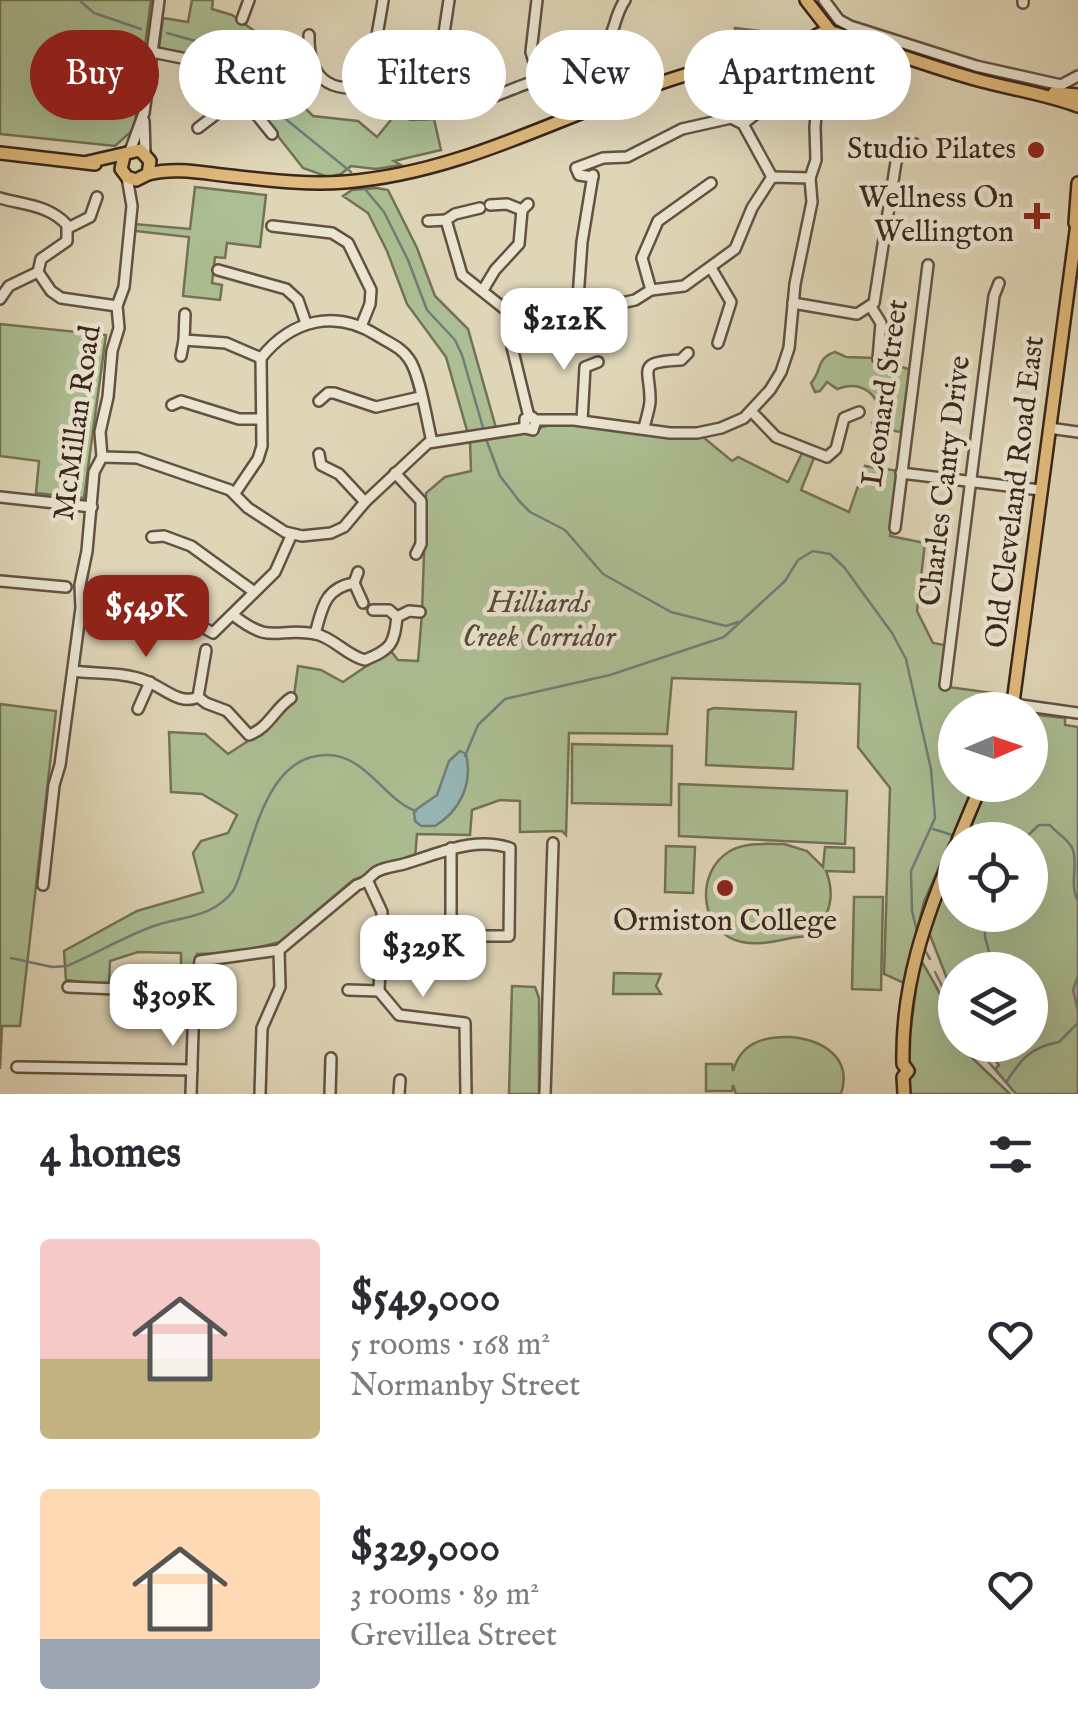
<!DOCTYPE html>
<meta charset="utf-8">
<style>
body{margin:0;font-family:"IM FELL English",serif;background:#f2f2f3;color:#2b2b33;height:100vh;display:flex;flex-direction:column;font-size:38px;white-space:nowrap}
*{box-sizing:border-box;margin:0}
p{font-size:32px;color:#7c7c81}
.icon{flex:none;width:55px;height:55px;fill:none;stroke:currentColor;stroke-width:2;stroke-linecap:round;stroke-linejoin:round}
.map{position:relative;height:1094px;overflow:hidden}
.drawer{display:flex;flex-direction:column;background:#fff;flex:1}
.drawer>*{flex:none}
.hud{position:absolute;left:30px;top:30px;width:1020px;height:90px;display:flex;gap:20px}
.needle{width:65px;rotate:88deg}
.buttons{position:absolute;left:938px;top:692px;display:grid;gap:20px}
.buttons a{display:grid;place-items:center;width:110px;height:110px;border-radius:50%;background:#fff;box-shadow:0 10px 40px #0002;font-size:50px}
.price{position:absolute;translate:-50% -85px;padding:0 22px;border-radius:20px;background:#fff;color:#222;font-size:32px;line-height:65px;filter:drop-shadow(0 2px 5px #0008)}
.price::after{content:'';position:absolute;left:50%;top:60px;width:30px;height:22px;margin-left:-15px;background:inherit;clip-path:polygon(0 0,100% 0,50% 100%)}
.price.selected{background:#8f2418;color:#fff}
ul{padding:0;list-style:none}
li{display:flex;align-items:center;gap:30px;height:250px;padding:0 40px}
li span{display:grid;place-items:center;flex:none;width:280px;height:200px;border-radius:10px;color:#555}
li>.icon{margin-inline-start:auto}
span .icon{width:120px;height:120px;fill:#fffc;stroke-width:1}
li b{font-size:42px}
h2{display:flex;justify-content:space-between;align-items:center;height:120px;padding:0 40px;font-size:42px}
.chip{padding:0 35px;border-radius:45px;background:#fff;box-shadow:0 10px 40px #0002;font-size:35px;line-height:90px}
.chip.selected{background:#8f2418;color:#fff}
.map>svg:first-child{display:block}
</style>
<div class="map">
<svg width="1078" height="1094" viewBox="0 0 1078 1094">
<rect width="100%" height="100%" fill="#dfd5b7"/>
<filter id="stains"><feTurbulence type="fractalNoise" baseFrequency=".002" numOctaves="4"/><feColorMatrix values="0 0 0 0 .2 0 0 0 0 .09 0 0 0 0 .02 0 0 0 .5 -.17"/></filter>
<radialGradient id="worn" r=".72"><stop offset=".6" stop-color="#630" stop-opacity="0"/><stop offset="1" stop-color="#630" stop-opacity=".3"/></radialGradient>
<g fill="#acbe93" stroke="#737257" stroke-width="2.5">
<polygon points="0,0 151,0 134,129 115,146 0,134"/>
<polygon points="192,0 213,0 212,9 232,15 274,45 272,55 280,83 313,116 358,121 377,137 395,115 411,120 434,119 441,150 394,161 401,165 376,169 351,166 341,174 328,177 303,168 218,60 159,48 163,18 188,22"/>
<polygon points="735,28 803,36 801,40 736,48"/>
<polygon points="195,187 266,195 260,247 227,243 225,258 215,257 212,283 222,285 220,300 183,296 189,237 135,231 135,224 190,229"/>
<polygon points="377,188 388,190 417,248 435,296 468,329 498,435 533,433 542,427 565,422 672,437 703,437 732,461 738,457 788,482 802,453 814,458 801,490 849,512 865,466 899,471 890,536 925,543 917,611 933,643 954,647 948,687 1008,695 1004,710 955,710 955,785 975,785 924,902 904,983 884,974 890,788 858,747 860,684 672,678 667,734 569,733 566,835 562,831 520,832 520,801 500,800 472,810 470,835 417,834 415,858 353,880 280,942 234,953 197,954 190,981 181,983 181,953 138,952 110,961 109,985 66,980 64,951 137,911 203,892 193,853 201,841 228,833 237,815 202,794 171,792 169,732 205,734 228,754 265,730 293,703 298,666 321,670 343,682 390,650 398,660 418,661 422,614 426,493 445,477 471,471 470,441 446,357 407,304 387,251 368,213 343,196 352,190"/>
<polygon points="0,324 106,335 84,498 36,493 39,461 0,456"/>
<path d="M835,352l11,5 30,1 32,11 4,6 -11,57 -28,-5 -1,-4 6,-3c4,-27 -18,-40 -41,-31l-10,-7 -7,9 -5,1 -4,-9c11,-12 5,-25 24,-31z"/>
<polygon points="0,704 56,711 20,1026 2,1026 0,1069"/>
<polygon points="714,708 796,712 793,769 706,765 708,710"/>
<polygon points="1030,714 1065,718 1065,725 1078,727 1078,1094 1016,1094 995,1069 999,1065 982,1045 1030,1045 1030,970 955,970 955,999 928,930 955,860 955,915 1030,915 1030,840 964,840 989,785 1030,785"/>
<polygon points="572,744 672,746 671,805 572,803"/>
<polygon points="679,784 847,791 845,844 679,836"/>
<path d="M784,844l23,7 16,16 2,-20 29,1v24l-28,-1c10,25 4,46 -15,65 -24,0 -44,11 -69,6 -43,-9 -48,-70 -12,-91 16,-9 36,-7 54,-7z"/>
<polygon points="666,846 695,847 693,893 665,892"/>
<polygon points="854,897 883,897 881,990 852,989"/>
<path d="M920,959c15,24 35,58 35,86h7l6,9 42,40h-100l-2,-45z"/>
<polygon points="614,973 661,974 656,986 661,994 613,994"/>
<polygon points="512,986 535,987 539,998 539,1094 509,1094"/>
<path d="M791,1037c31,3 62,20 50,57h-105l-3,-9 -1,6h-26v-27h26l1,7c8,-28 30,-35 58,-34z"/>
</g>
<path fill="#96b7b7" stroke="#717d79" stroke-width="2.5" d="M460,751l6,3c7,30 -6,57 -31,72h-14l-6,-5 -1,-10 23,-16 12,-34z"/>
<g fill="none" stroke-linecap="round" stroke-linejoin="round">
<g stroke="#717d79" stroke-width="2.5">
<polyline points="79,0 94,13 141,29"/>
<polyline points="167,33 210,45 228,55 241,65 267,104 351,172"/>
<polyline points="364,188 384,212 408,260 427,310 455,340 462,355 484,431"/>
<polyline points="486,439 500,476 520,502 530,512 565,530 603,574 671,612 726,626 738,622"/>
<polyline points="465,756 478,725 505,699 610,675 724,637 785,581 798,560 813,551 830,554 844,567 892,633 906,659 910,677 931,769 935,818 911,871 912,911 918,935"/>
<polyline points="933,829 952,835"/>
<path d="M1023,840l16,-15h11c6,8 20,15 23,25 5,17 -4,35 5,51"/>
<polyline points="985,915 985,937 994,970"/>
<polyline points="923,947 930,959"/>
<path d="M11,958l41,9 15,-1c28,-12 55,-28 84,-39 29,-11 61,-8 82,-36 5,-8 8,-20 11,-29 14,-40 29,-108 84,-107 39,1 56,45 88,56"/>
<polyline points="935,972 955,1012"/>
<polyline points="1078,976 1073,990 1078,1011"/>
<polyline points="974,1045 1016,1094"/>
<path d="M1007,1081c14,-22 24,-34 52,-39l19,-19"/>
</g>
<g stroke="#635242" stroke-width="14">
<g id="minor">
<path d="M383,0c-3,22 -10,47 -8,70 8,75 102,33 143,17 23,-9 69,-20 85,-38 12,-14 11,-34 22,-49"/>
<polyline points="537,0 531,52 539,79"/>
<polyline points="824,0 839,20 850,26 976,66 1061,85 1078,76"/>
<polyline points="1023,3 1023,0"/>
<polyline points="242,19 249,0"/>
<path d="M309,35c-1,50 27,60 70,49"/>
<polyline points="152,52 207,63 220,69 272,134"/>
<polyline points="440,60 449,0"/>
<polyline points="144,121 145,153"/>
<polyline points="743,124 766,106"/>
<polyline points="198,128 240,96"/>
<polyline points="130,151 144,113 159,0"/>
<polyline points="593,177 579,175 576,168 603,158 627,157 682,129 731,118 743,124 772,177"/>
<path d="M0,198c24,7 49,7 67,27v16l-26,18 -3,13"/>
<polyline points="490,205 507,204 522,210"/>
<polyline points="446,220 455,214 480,208"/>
<polyline points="428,221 446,220 462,275 516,318"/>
<polyline points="272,226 332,233 348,243 371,290 370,304 362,324"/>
<polyline points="68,228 90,217 97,197"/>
<polyline points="711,268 731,302 718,343"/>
<polyline points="218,270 286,289 298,300 306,323"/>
<polyline points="38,272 51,291 61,298 117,306"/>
<polyline points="483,290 495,270 519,244 522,210 528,204"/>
<polyline points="651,290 642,258 658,221 711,183"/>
<polyline points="578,298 582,242 593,175"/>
<polyline points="0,299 9,286 38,272"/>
<polyline points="793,303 857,314 874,303 896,162 903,149 915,144"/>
<polyline points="871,307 881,323 878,359"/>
<polyline points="185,314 184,340 226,343 261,358"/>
<polyline points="181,356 184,340"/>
<polyline points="319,401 328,393 334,393 376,407 420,397"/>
<polyline points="172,405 181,401 239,419 260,419"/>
<polyline points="752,412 776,437 827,457 836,449 844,418 859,412"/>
<polyline points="529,417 512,347 514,323 519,315 571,298 617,304 635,300 651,290 684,286 735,249 752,208 772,177 810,178"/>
<polyline points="536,420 533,430 525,428 525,419 532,417 536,420 574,420 670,433 697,433 721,428 744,418 770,390 781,372 789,348 795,284 812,202 810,178 816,160 815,127 820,68"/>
<polyline points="582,421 585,367 598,362"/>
<path d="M644,428c2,-9 5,-17 6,-26 1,-33 -16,-40 31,-42l7,-7"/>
<polyline points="1049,428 1078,432"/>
<polyline points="319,454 321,465 339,474 365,502"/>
<polyline points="102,457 137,458 230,490 248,508 285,532 302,536 331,533 344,527 365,502 428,443 525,428"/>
<polyline points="395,473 421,501 421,544 416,554"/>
<polyline points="901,473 1040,490"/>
<path d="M235,493l23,-34 4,-13 -1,-88c31,-39 75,-49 117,-22 11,7 23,11 31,23 11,15 18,63 23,83"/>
<polyline points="0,497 92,507"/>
<polyline points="895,528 928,265"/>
<polyline points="152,537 164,536 191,546 253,591"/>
<polyline points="0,581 66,587"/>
<polyline points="354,583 363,603"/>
<polyline points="142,614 171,620 188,619 213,633 275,572 291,536"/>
<path d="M233,615c41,32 42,11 83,19 18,4 31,22 49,26 26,-11 29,-15 32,-43l-8,-7h-16"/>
<polyline points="397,617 409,611 420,612"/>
<path d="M315,634c7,-25 9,-46 39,-51l4,-11"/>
<path d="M73,671c22,3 52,1 73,10 17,6 34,25 52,16l8,-47"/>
<polyline points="945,685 994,296 999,283"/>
<path d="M198,697l8,6 21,8 22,24c20,-7 26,-27 42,-37"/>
<polyline points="1013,704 1078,713"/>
<polyline points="138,709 150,682"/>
<polyline points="368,882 382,912 379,991 399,1015 465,1023 466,1094"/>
<polyline points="43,885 54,785 60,765 81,608 80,585 87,551 94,472 102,457 100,432 108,397 112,351 119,328 117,306 124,287 132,206 127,177"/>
<polyline points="68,987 190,992"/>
<polyline points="348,990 379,991"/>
<path d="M190,992l7,-10 3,-21 79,-11 78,-65c11,-3 11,-7 19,-13 8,-5 23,-6 31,-9 34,-10 68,-27 103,-15l-1,88h-54l-4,-3v-85"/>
<polyline points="190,992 194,1001 191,1094"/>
<polyline points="17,1067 192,1070"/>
<polyline points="260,1094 262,1028 280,987 279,950"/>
<polyline points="330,1094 331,1058"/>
<polyline points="399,1094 400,1080"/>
<polyline points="545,1094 553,843"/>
</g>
</g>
<g stroke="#3a261b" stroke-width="16">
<g id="major">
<polyline points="806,0 831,32"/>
<path d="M835,33l10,14 -1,11 -10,10h-14l-9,-9 -1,-16c5,-9 14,-13 25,-10 47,16 95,34 143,47 33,9 68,14 100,26"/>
<polyline points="844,58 863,54 885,56"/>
<polyline points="1054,93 1078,95"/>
<polyline points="0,153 95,164"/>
<polyline points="88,162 140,150 150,161 148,174 136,180 127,177 121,169 124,156"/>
<path d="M148,174c28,-7 54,-1 83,2 37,4 76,9 114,6 124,-10 224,-72 340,-107 37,-11 96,-12 125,-32"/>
<polyline points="1075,223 1078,183"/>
<polyline points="1012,710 1078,216"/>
<polyline points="958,840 981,785"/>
<path d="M904,1094l-1,-17 5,-6 -5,-7c-2,-77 22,-146 52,-217"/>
</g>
</g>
<use href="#minor" stroke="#eae4d0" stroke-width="9"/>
<use href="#major" stroke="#e0ba7c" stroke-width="11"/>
</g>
<g fill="#8f2418" stroke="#eae4d0" stroke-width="4">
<circle cx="1036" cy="150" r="10"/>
<path d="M1032 201h10v10h10v10h-10v10h-10v-10h-10v-10h10z"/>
<circle cx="725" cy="888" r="10"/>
</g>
<g text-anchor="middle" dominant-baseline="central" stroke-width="9" stroke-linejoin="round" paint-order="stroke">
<g font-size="30" fill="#3a261b" stroke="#eae4d0" text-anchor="end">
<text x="1016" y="150">Studio Pilates</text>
<text x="1014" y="199">Wellness On<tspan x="1014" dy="34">Wellington</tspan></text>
<text x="725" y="922" text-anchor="middle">Ormiston College</text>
</g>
<g font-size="30" fill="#3a261b" stroke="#eae4d0">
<text transform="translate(886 393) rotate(-82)">Leonard Street</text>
<text transform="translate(78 423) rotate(-82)">McMillan Road</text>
<text transform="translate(946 481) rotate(-83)">Charles Canty Drive</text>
<text transform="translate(1016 492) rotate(-83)">Old Cleveland Road East</text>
</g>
<g font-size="30" font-style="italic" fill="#564c39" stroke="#eae4d0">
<text x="539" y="604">Hilliards<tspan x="539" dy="34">Creek Corridor</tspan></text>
</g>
</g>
<rect width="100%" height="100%" filter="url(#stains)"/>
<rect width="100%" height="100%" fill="url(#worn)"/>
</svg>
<div class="buttons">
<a><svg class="needle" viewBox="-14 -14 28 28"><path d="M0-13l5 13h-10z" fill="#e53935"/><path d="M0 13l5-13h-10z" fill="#7c7c81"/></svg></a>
<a><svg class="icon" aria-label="locate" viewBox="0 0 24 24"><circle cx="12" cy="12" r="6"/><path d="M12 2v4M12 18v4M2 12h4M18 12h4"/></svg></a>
<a><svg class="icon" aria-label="layers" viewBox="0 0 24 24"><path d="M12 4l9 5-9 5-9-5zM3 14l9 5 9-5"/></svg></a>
</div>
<b class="price" style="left:564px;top:373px">$212K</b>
<b class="price selected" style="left:146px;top:660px">$549K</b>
<b class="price" style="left:423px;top:1000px">$329K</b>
<b class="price" style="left:173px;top:1049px">$309K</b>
<div class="hud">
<a class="chip selected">Buy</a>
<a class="chip">Rent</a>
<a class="chip">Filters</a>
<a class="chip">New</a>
<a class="chip">Apartment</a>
</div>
</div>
<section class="drawer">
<h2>4 homes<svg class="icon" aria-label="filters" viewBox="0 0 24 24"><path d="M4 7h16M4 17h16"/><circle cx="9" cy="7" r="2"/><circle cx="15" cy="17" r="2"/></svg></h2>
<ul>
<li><span style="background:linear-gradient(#f6c9c9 60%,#c2b280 0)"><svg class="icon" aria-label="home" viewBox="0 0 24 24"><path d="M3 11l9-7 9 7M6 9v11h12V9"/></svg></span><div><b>$549,000</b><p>5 rooms · 168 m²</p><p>Normanby Street</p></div><svg class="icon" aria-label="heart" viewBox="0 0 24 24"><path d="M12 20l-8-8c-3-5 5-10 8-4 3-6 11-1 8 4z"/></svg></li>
<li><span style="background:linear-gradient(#ffd9b3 75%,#9aa5b1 0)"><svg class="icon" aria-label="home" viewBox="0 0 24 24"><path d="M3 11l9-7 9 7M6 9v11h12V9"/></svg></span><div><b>$329,000</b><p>3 rooms · 89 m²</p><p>Grevillea Street</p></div><svg class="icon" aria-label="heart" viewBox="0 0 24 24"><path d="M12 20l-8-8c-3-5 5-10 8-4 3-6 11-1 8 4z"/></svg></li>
</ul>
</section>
